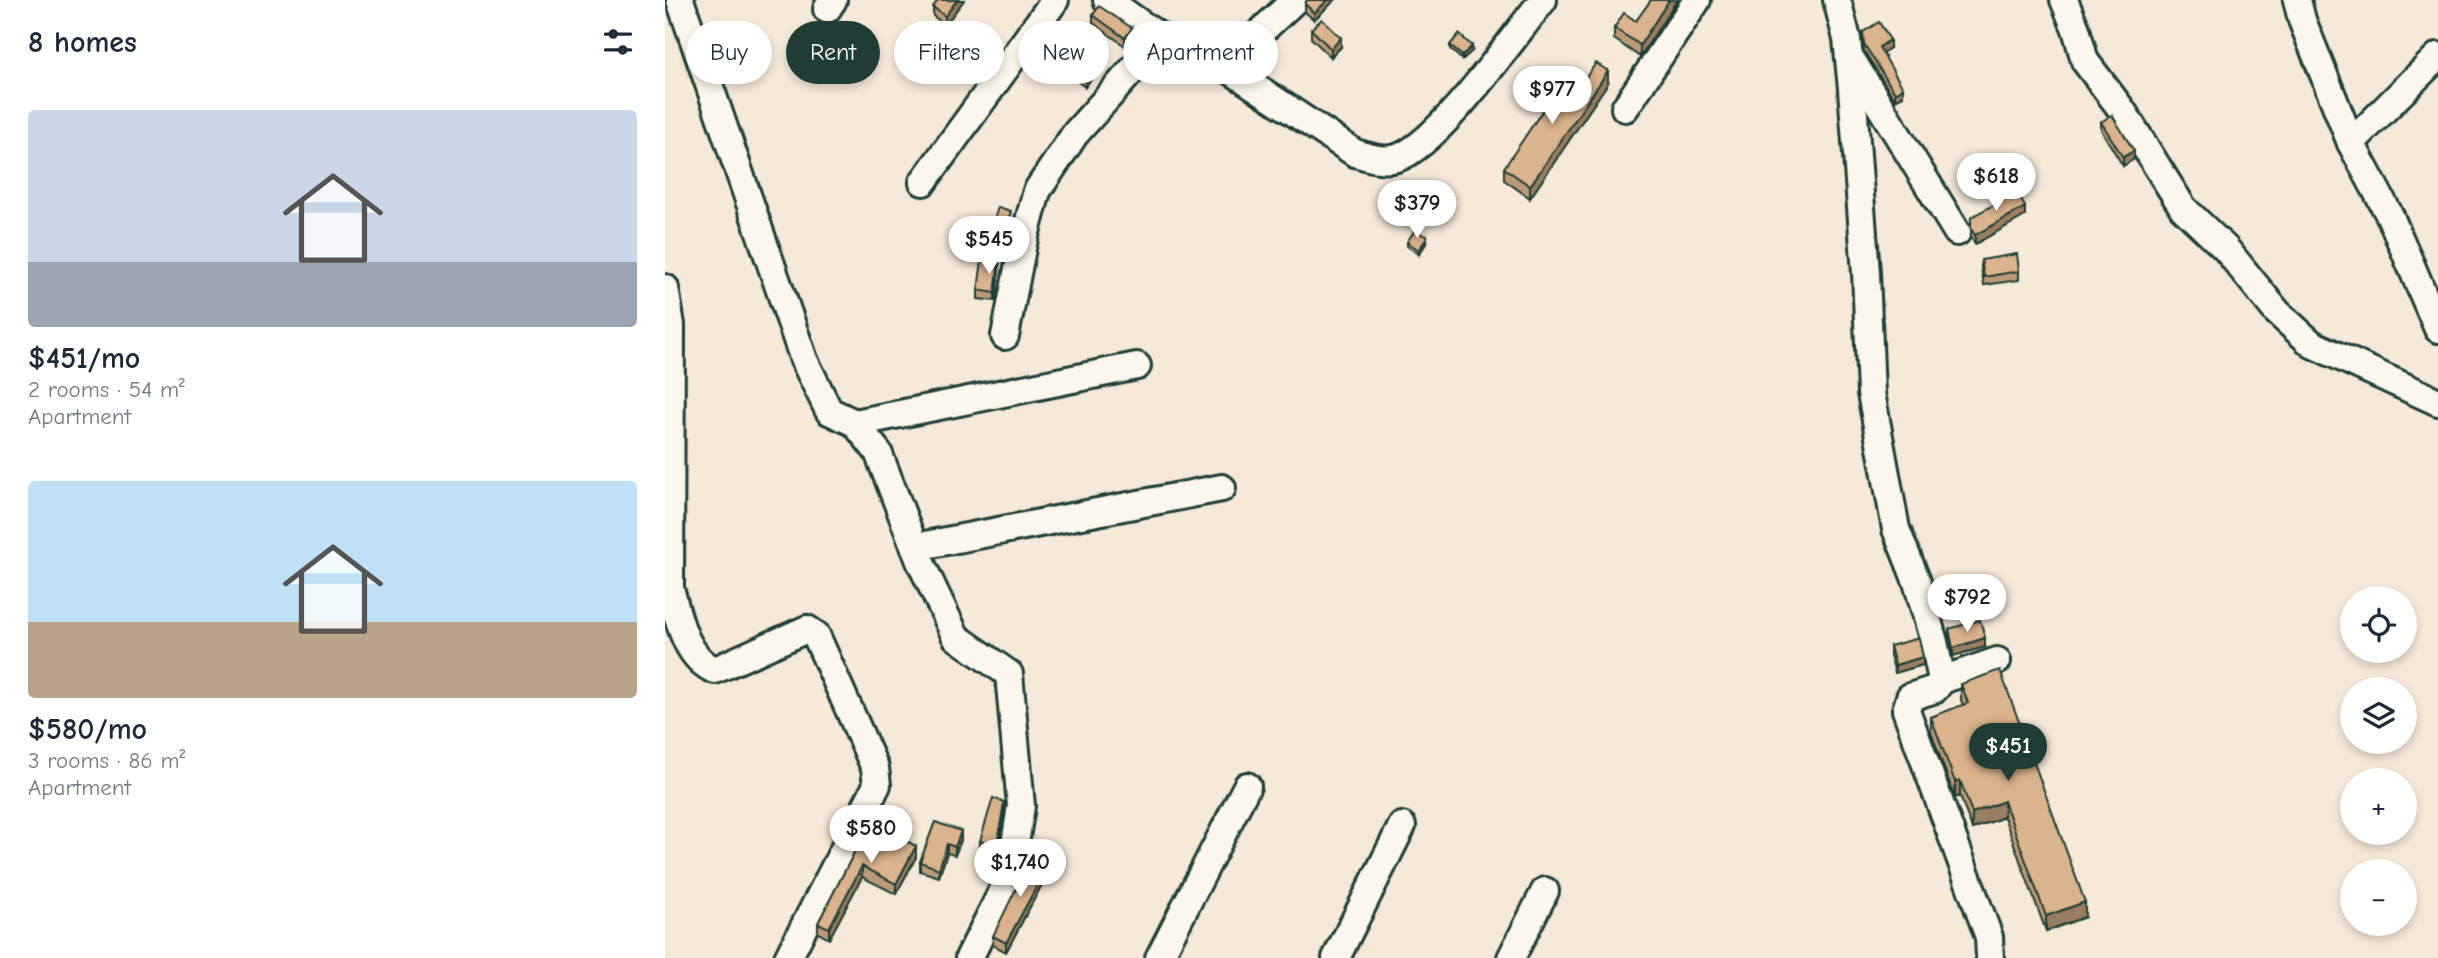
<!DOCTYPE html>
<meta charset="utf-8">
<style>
body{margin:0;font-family:"Comic Neue",sans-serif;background:#f6f6f7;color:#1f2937;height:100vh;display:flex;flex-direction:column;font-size:26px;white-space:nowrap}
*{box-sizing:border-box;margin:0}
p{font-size:23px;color:#747a83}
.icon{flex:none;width:38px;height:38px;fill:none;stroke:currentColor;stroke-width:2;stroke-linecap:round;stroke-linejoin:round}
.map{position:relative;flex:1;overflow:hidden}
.sheet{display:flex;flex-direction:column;background:#fff;width:665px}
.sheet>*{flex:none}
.hud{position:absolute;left:21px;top:21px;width:665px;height:63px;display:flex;gap:14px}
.fabs{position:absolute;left:1675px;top:586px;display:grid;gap:14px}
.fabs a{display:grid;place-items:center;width:77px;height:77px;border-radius:50%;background:#fff;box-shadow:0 4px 10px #0003;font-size:35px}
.price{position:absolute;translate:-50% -60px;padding:0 16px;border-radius:24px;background:#fff;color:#222;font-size:23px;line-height:46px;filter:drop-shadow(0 2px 4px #0008)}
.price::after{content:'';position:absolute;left:50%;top:42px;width:21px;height:16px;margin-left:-10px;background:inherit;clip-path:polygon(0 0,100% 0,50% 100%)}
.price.active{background:#1f3d34;color:#fff}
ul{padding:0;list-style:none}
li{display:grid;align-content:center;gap:14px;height:371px;padding:0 28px}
li span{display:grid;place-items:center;height:217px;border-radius:7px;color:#555}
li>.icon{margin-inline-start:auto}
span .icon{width:126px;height:126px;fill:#fffc;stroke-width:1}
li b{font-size:30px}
h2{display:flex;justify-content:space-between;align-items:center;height:84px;padding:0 28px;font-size:30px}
.pill{padding:0 24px;border-radius:32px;background:#fff;box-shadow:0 4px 10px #0003;font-size:24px;line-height:63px}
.pill.active{background:#1f3d34;color:#fff}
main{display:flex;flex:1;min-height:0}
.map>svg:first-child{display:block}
</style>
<main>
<section class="sheet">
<h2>8 homes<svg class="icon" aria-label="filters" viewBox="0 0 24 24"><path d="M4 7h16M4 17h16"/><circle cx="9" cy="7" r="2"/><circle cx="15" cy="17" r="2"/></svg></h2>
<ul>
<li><span style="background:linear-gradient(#c9d6e8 70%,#9aa5b1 0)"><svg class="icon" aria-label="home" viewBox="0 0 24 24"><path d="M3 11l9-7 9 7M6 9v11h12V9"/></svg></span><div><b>$451/mo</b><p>2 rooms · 54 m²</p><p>Apartment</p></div></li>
<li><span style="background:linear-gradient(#bfe0f5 65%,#b9a48a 0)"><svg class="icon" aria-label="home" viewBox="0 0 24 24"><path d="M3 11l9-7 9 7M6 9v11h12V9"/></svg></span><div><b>$580/mo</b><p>3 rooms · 86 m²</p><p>Apartment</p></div></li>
</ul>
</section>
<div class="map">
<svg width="1773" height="958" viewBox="0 0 1773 958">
<rect width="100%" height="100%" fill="#f5e9d9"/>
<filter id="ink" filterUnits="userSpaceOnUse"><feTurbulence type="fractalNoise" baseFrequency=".0143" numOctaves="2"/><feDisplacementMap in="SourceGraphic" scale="14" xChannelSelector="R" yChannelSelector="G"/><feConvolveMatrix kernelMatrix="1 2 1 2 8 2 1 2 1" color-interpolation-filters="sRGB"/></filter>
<g filter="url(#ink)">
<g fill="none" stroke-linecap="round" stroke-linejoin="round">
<g stroke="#1f3d34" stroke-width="32">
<g id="minor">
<polyline points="15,0 139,360 164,411 190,423 213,452 255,561 291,637 344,674 356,806 345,876 304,958"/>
<polyline points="442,0 496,38"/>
<polyline points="1172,0 1182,39 1187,89 1201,273 1206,393 1231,529 1252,582 1269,642 1277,680 1270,689 1245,697 1241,710 1324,937 1325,958"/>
<polyline points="1399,0 1411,29 1420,61 1457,110 1518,208 1561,249 1612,312 1647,344 1773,402"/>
<polyline points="1632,0 1637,20 1686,143 1725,216 1773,329"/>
<polyline points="162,9 168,0"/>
<polyline points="1188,62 1292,232"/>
<path d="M559,66l131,87c14,4 27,9 42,5 42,-14 116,-121 146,-158"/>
<polyline points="960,108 1032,0"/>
<polyline points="1686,143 1773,56"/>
<polyline points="258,182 390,0"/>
<path d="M0,288l6,37 -1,263c8,29 15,70 45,82l92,-41 9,6 59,133 2,17 -89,173"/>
<polyline points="340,336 358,243 372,191 410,134 496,38 559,66 630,0"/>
<polyline points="190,423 472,366"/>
<polyline points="250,547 557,488"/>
<polyline points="1277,680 1332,661"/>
<polyline points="494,958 582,786"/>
<polyline points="671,958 737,826"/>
<polyline points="846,958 880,891"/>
</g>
</g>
<use href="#minor" stroke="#fbf7ec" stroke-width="26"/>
</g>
<g fill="#bc9a78" stroke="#1f3d34" stroke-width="2">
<polygon points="299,0 280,25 268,16 268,7"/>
<polygon points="642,0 670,0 649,20 640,12 640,4"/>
<polygon points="986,0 1012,0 975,57 949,39 949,28 971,21"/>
<polygon points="428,15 467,37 460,46 428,23"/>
<polygon points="646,29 676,47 666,57 646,38"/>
<polygon points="1198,32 1225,48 1217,53 1238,96 1230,100 1199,51"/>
<polygon points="375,45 429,75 420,87 375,54"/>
<polygon points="785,45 807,51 797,60 785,49"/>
<polygon points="943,83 865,198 839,180 839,168 912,90"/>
<polygon points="1436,122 1469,159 1458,166 1436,130"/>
<polygon points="346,215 342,229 329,225 329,220"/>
<polygon points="1360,216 1310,244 1306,238 1306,217"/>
<polygon points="742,242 762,242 754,254 742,246"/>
<polygon points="1316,260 1354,271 1354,280 1319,285 1316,268"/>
<polygon points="334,270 330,301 313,299 313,290"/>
<polygon points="1284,629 1320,647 1288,656 1284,638"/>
<polygon points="1225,646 1258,665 1230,673 1225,655"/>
<polygon points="1296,684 1420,917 1381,931 1339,817 1307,829 1295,796 1290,798 1266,732 1266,717 1298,705 1296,700"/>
<polygon points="339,810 332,854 315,849 315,841"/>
<polygon points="205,822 251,857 231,894 197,877 164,939 153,933 153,923"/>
<polygon points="270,822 296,840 290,855 282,853 274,877 255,871 255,862"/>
<polygon points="383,873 341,952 328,945 328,936"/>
</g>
<g fill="#997d62" stroke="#1f3d34" stroke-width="2">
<polygon points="292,0 299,0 280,25 280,16"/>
<polygon points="663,0 670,0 649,20 649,13"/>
<polygon points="1004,0 1012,0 975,57 975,45"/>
<polygon points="467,28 467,37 460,46 460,38"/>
<polygon points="676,38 676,47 666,57 666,49"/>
<polygon points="1225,40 1225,48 1214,55 1214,47"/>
<polygon points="807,46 807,51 797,60 797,56"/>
<polygon points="429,66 429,75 420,87 420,78"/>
<polygon points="943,71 943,83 865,198 865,186"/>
<polygon points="1238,88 1238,96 1230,100 1230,93"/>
<polygon points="1469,151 1469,159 1458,166 1458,157"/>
<polygon points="1360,207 1360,216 1310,244 1310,235"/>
<polygon points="762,237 762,242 754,254 754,250"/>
<polygon points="334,262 334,270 330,301 330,293"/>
<polygon points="1320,638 1320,647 1288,656 1288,648"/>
<polygon points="1258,657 1258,665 1230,673 1230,665"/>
<polygon points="1295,780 1295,796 1290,798 1290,782"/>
<polygon points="1339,801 1339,817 1307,829 1307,813"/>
<polygon points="339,802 339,810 332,854 332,846"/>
<polygon points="296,831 296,840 290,855 290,847"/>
<polygon points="282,844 282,853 274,877 274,869"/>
<polygon points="251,846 251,857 231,894 231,884"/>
<polygon points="383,865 383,873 341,952 341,943"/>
<polygon points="197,866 197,877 164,939 164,928"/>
<polygon points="1420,902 1420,917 1381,931 1381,916"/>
</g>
<g fill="#dbb38c" stroke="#1f3d34" stroke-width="2">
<polygon points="273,0 292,0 280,16 268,7"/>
<polygon points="642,0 663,0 649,13 640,4"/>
<polygon points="986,0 1004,0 975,45 949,28 959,13 971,21"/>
<polygon points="434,6 467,28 460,38 428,15"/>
<polygon points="657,19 676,38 666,49 646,29"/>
<polygon points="1214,22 1225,40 1214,47 1238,88 1230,93 1199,44 1198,32"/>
<polygon points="384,33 429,66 420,78 375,45"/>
<polygon points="794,34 807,46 797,56 785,45"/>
<polygon points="931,63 943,71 865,186 839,168 898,80 912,90"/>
<polygon points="1447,115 1469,151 1458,157 1436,122"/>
<polygon points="1352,192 1360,207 1310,235 1306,229 1306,217"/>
<polygon points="333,207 346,211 342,224 329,220"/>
<polygon points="750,230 762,237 754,250 742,242"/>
<polygon points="1352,254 1354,271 1319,277 1316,260"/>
<polygon points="317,260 334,262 330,293 313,290"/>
<polygon points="1315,620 1320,638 1288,648 1284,629"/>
<polygon points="1254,638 1258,657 1230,665 1225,646"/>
<polygon points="1335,670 1420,902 1381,916 1339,801 1307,813 1295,780 1290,782 1266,717 1303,703 1296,684"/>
<polygon points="328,798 339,802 332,846 315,841"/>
<polygon points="205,822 251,846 231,884 197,866 164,928 153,923"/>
<polygon points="270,822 296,831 290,847 282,844 274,869 255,862"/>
<polygon points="367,856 383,865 341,943 328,936"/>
</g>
</g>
</svg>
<div class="fabs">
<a><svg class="icon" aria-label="locate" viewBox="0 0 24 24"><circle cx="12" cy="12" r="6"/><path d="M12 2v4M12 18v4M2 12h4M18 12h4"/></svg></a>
<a><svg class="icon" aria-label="layers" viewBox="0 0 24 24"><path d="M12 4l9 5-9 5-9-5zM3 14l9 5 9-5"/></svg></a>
<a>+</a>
<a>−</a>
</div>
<b class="price" style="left:887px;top:126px">$977</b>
<b class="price" style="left:1331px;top:213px">$618</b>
<b class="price" style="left:752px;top:240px">$379</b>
<b class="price" style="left:324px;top:276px">$545</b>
<b class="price" style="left:1302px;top:634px">$792</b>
<b class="price active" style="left:1343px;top:783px">$451</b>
<b class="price" style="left:206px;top:865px">$580</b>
<b class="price" style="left:355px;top:899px">$1,740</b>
<div class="hud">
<a class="pill">Buy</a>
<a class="pill active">Rent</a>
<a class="pill">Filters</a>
<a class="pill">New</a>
<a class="pill">Apartment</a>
</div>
</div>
</main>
